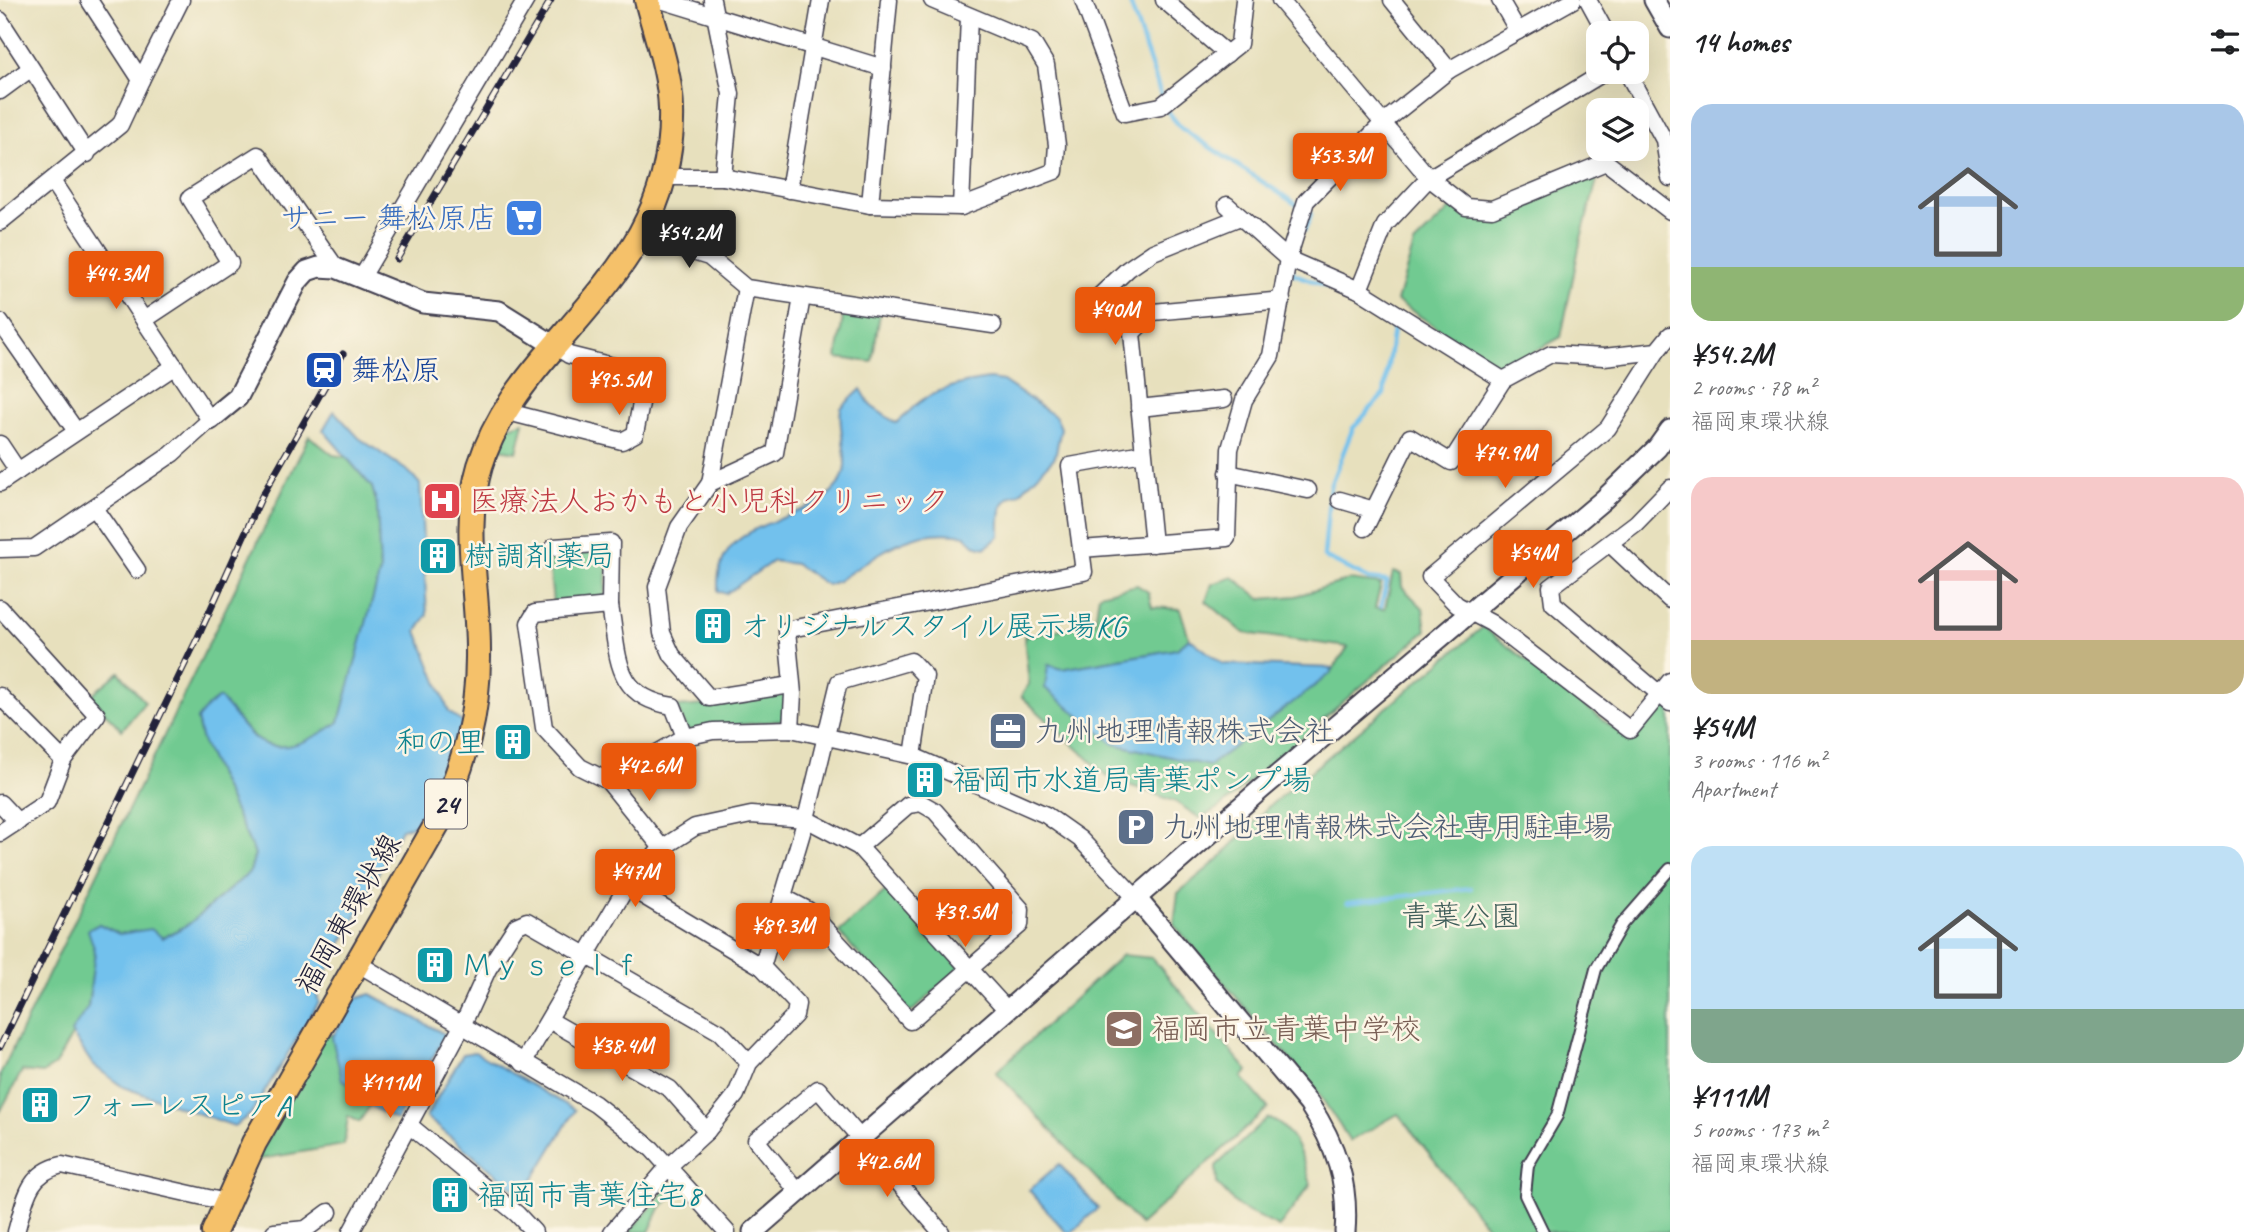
<!DOCTYPE html>
<meta charset="utf-8">
<style>
body{margin:0;font-family:Caveat,"Klee One",sans-serif;background:#f6f6f6;color:#202124;height:100vh;display:flex;flex-direction:column;font-size:26px;white-space:nowrap}
*{box-sizing:border-box;margin:0}
p{font-size:23px;color:#757577}
.icon{flex:none;width:38px;height:38px;fill:none;stroke:currentColor;stroke-width:2;stroke-linecap:round;stroke-linejoin:round}
.map{position:relative;flex:1;overflow:hidden}
.details{display:flex;flex-direction:column;background:#fff;width:595px}
.details>*{flex:none}
.tools{position:absolute;left:1586px;top:21px;display:grid;gap:14px}
.tools a{display:grid;place-items:center;width:63px;height:63px;border-radius:14px;background:#fff;box-shadow:0 7px 28px #0002;font-size:35px}
.price{position:absolute;translate:-50% -60px;padding:0 16px;border-radius:7px;background:#ea580c;color:#fff;font-size:23px;line-height:46px;filter:drop-shadow(0 2px 4px #0008)}
.price::after{content:'';position:absolute;left:50%;top:42px;width:21px;height:16px;margin-left:-10px;background:inherit;clip-path:polygon(0 0,100% 0,50% 100%)}
.price.current{background:#222;color:#fff}
ul{padding:0;list-style:none}
li{display:grid;align-content:center;gap:14px;height:371px;padding:0 21px}
li span{display:grid;place-items:center;height:217px;border-radius:21px;color:#555}
li>.icon{margin-inline-start:auto}
span .icon{width:126px;height:126px;fill:#fffc;stroke-width:1}
li b{font-size:30px}
h2{display:flex;justify-content:space-between;align-items:center;height:84px;padding:0 21px;font-size:30px}
main{display:flex;flex:1;min-height:0}
.map>svg:first-child{display:block}
</style>
<main>
<div class="map">
<svg width="1670" height="1232" viewBox="0 0 1670 1232">
<rect width="100%" height="100%" fill="#fcf5e5"/>
<filter id="ink" filterUnits="userSpaceOnUse"><feTurbulence type="fractalNoise" baseFrequency=".0143" numOctaves="2"/><feDisplacementMap in="SourceGraphic" scale="14" xChannelSelector="R" yChannelSelector="G"/><feConvolveMatrix kernelMatrix="1 2 1 2 8 2 1 2 1" color-interpolation-filters="sRGB"/></filter>
<filter id="wash" filterUnits="userSpaceOnUse"><feTurbulence type="fractalNoise" baseFrequency=".00686" numOctaves="4" result="noise"/><feDisplacementMap in="SourceGraphic" scale="28" xChannelSelector="R" yChannelSelector="G"/><feGaussianBlur stdDeviation="1.57" result="paint"/><feColorMatrix in="noise" values="0 0 0 0 0 0 0 0 0 0 0 0 0 0 0 0 0 1.4 0 .05"/><feComposite in="paint" operator="in"/></filter>
<g filter="url(#wash)">
<rect width="100%" height="100%" fill="#e7e0bd"/>
<g fill="#71ca91" stroke="#4a7666" stroke-width="2">
<polygon points="1599,173 1581,238 1561,337 1501,370 1397,301 1414,244 1452,207 1464,216 1492,218"/>
<polygon points="844,309 880,314 872,362 837,358"/>
<polygon points="524,422 517,452 494,448 505,428"/>
<path d="M309,436l24,19 13,2 26,30 5,17 3,68 -41,151c-24,15 -61,37 -86,13 -12,-11 -22,-26 -34,-38l-22,22 5,21 53,113 -5,18 -61,52 -26,14 -12,-8 -32,4 -20,-10 -11,83 -33,58 -12,8 -21,-2 -22,41v-37z"/>
<polygon points="608,546 605,600 553,604 548,549"/>
<polygon points="1393,572 1401,574 1402,587 1423,608 1426,631 1219,808 1200,818 1174,801 1109,778 1021,696 1029,684 1024,636 1095,623 1099,594 1137,585 1148,592 1152,607 1180,609 1189,638 1177,649 1062,669 1049,665 1045,688 1330,674 1348,647 1244,633 1206,601 1212,584 1233,577 1261,599 1296,596 1349,580 1381,584 1375,608 1385,609"/>
<polygon points="1483,627 1629,740 1658,705 1670,707 1670,1232 1491,1232 1398,1114 1350,1141 1317,1091 1174,925 1178,893 1220,858 1267,808"/>
<polygon points="119,672 145,702 122,730 89,697"/>
<polygon points="782,689 788,695 784,720 687,731 677,707 707,705"/>
<polygon points="890,887 961,968 910,1013 839,932"/>
<polygon points="1122,955 1152,958 1248,1071 1242,1077 1268,1108 1140,1225 996,1072"/>
<polygon points="335,1034 332,1038 364,1094 360,1100 370,1106 359,1122 348,1116 344,1145 255,1160 324,1036"/>
<path d="M1267,1118c27,8 36,41 44,66l-32,43 -39,-19 -23,-24 -1,-18z"/>
<path d="M667,1183l10,10 -17,15 -11,24h-19c12,-18 31,-30 37,-49z"/>
</g>
<g fill="#72c1ed" stroke="#4a7294" stroke-width="2">
<path d="M989,379l14,2 53,36 5,11 -6,29 -36,37c-22,3 -19,25 -19,42l-15,12 -11,-3 -9,-10c-55,-9 -83,17 -127,46l-11,4 -32,-21 -22,-3 -47,33 -8,-3c-4,-82 99,-62 124,-113 9,-19 -5,-49 -1,-70l20,-19 10,17 25,17c9,-5 13,-13 21,-19 19,-15 48,-22 72,-25z"/>
<path d="M334,411l25,27 50,34 11,12 7,131 -10,16 32,81 14,11 -39,99 -23,7 -85,163 3,10 -68,112 -17,12 -111,-39 -30,-22 -22,-33 17,-25 7,-56 -7,-21 11,-6 20,10 32,-5 12,9 26,-14 61,-52 5,-18 -53,-113 -5,-22 10,-12 12,-9c12,12 22,27 33,38 26,24 63,2 87,-14l41,-150 -3,-67 -5,-18 -49,-57z"/>
<polygon points="1189,638 1223,664 1333,668 1330,674 1209,766 1114,744 1045,688 1048,665 1062,669 1177,649"/>
<polygon points="371,994 446,1035 396,1120 360,1100 364,1093 342,1079 332,1038 355,999"/>
<polygon points="475,1052 575,1110 523,1196 426,1117 463,1054"/>
<polygon points="1059,1164 1098,1208 1072,1232 1066,1232 1029,1190"/>
</g>
<g fill="none" stroke-linecap="round" stroke-linejoin="round">
<g stroke="#72c1ed" stroke-width="4.5">
<polyline points="1129,0 1163,101"/>
<polyline points="1166,109 1181,128 1299,206"/>
<polyline points="1305,230 1311,214 1306,211"/>
<polyline points="1293,269 1292,273 1355,297"/>
<polyline points="1377,311 1394,322 1384,394 1353,428 1330,486 1324,557 1369,579 1387,581 1381,606"/>
<polyline points="1347,903 1471,888"/>
</g>
</g>
</g>
<g filter="url(#ink)">
<g fill="none" stroke-linecap="round" stroke-linejoin="round">
<g stroke="#403e4e" stroke-width="14">
<polyline id="pedestrian" points="1543,1232 1525,1195 1528,1165 1557,1116 1596,969 1622,924 1670,869"/>
</g>
<g stroke="#403e4e" stroke-width="19">
<g id="minor">
<polyline points="661,0 883,68"/>
<polyline points="712,0 731,94 723,177"/>
<polyline points="1083,0 1125,113 1161,106 1239,44 1244,0"/>
<polyline points="1164,0 1227,54"/>
<polyline points="1280,0 1429,178 1466,207 1492,209 1606,162 1670,211"/>
<polyline points="1392,0 1449,70"/>
<polyline points="1500,0 1518,31"/>
<polyline points="1588,0 1606,33"/>
<polyline points="0,20 87,154"/>
<polyline points="1627,72 1664,140 1670,178"/>
<polyline points="141,80 181,0"/>
<polyline points="0,91 30,69"/>
<polyline points="664,177 723,177 870,205 961,207 1055,171 1057,145 1046,65 1032,42 932,0"/>
<polyline points="789,190 821,0"/>
<polyline points="870,205 889,0"/>
<polyline points="1227,205 1288,259 1359,290 1503,380 1551,354 1604,357 1657,351 1670,335"/>
<polyline points="961,207 969,17"/>
<polyline points="0,222 120,125 141,80 89,0"/>
<polyline points="641,236 709,257 746,288 993,325"/>
<polyline points="362,277 526,0"/>
<polyline points="746,288 710,483 679,527 657,587 662,633 672,655 709,698 791,685"/>
<polyline points="1359,290 1385,225 1429,178 1605,72"/>
<polyline points="1091,304 1128,269 1153,252 1240,217"/>
<polyline points="144,320 230,263 190,198 258,155 336,268"/>
<polyline points="0,322 76,431"/>
<polyline points="1657,351 1608,428 1430,577 1457,605 1491,623 1630,730 1670,681"/>
<polyline points="1139,408 1224,399"/>
<polyline points="504,411 622,441 635,434 645,383 641,373 569,355 555,346"/>
<polyline points="0,444 18,471"/>
<polyline points="1228,473 1308,490"/>
<polyline points="0,483 175,366"/>
<polyline points="710,483 775,453 802,297"/>
<polyline points="1670,488 1636,523 1551,587 1553,603 1670,703"/>
<polyline points="1340,500 1374,510"/>
<polyline points="94,508 137,570"/>
<polyline points="1365,528 1410,437 1451,462 1503,380"/>
<polyline points="1153,544 1132,333 1153,312 1282,300"/>
<polyline points="1610,544 1670,600"/>
<polyline points="554,547 611,543 610,606"/>
<polyline points="0,549 34,548 172,454 210,420 52,181"/>
<polyline points="1081,549 1070,466 1143,453"/>
<polyline points="0,608 97,715 63,760"/>
<polyline points="0,696 63,760 47,802 0,833"/>
<polyline points="791,729 793,694 787,631 790,629 1084,572 1081,549 1227,538 1230,449 1244,400 1271,356 1288,259 1306,201 1384,122 1449,70 1573,0"/>
<polyline points="608,781 685,737 713,731 791,729 913,756 1046,815 1080,839 1138,900"/>
<polyline points="0,803 18,822"/>
<path d="M662,848l-54,-67 -28,-14 -36,-39 -15,-105 6,-10 75,-7c9,50 3,91 63,100l12,31"/>
<polyline points="627,886 762,967"/>
<polyline points="783,897 808,910 910,1021 1020,925 1021,909 935,811 921,803 908,805 859,847"/>
<polyline points="357,963 595,1104 652,1149 727,1232"/>
<polyline points="549,1020 670,1089 707,1131"/>
<polyline points="523,1063 627,886 662,848 695,827 751,815 806,819 859,847 1007,1010"/>
<polyline points="409,1125 517,1214 534,1232"/>
<polyline points="799,1193 756,1140 818,1089 941,1232"/>
<path d="M16,1232c9,-31 11,-59 46,-67l164,37"/>
<polyline points="274,1232 306,1229 329,1212"/>
<polyline points="351,1232 462,1026 488,969 516,926 527,921 720,1032 749,1063"/>
<polyline points="612,1232 669,1166 707,1131 736,1095 749,1063 795,1015 797,1004 762,967 806,819 839,682 911,661 925,676 913,756"/>
</g>
</g>
<g stroke="#403e4e" stroke-width="23">
<g id="tertiary">
<polyline points="1654,0 1670,28"/>
<polyline points="210,420 238,397 298,281 307,271 319,267 336,268 423,303 499,311 555,346"/>
<path d="M1138,900l171,204c27,41 40,79 36,128"/>
<polyline points="753,1232 1260,790 1603,500 1657,448 1670,430"/>
</g>
</g>
<g stroke="#403e4e" stroke-width="28">
<path id="primary" d="M214,1232l40,-89 183,-319c27,-59 42,-108 41,-174 0,-62 -16,-123 2,-184 15,-49 47,-88 79,-125 62,-72 115,-131 112,-232 -1,-37 -15,-74 -24,-109"/>
</g>
<use href="#pedestrian" stroke="#fff" stroke-width="10"/>
<use href="#minor" stroke="#fff" stroke-width="16"/>
<use href="#tertiary" stroke="#fff" stroke-width="19"/>
<use href="#primary" stroke="#f5c16b" stroke-width="24"/>
<g stroke="#22223b" stroke-width="7">
<g id="rail">
<polyline points="397,259 551,0"/>
<polyline points="0,1047 198,637 262,496 343,354"/>
</g>
</g>
<use href="#rail" stroke="#fcf5e5" stroke-width="4.5" stroke-dasharray="13" stroke-linecap="butt"/>
</g>
</g>
<defs>
<g id="supermarket-square" transform="scale(2.0125)"><rect x="-9" y="-9" width="18" height="18" rx="4" fill="#3f7fe0" stroke="#fcf5e5"/><path d="M-6-5.5h2.5l.6 2H6L4.5 2H-2.5L-4.4-4H-6ZM-1.5 3.2a1.3 1.3 0 1 0 .1 0ZM3 3.2a1.3 1.3 0 1 0 .1 0Z" fill="#fff"/></g>
<g id="station-square" transform="scale(2.0125)"><rect x="-9" y="-9" width="18" height="18" rx="4" fill="#1a4fb4" stroke="#fcf5e5"/><path d="M-3-6H3Q5-6 5-4V2Q5 4 3 4L4.5 6H3L1.5 4h-3L-3 6H-4.5L-3 4Q-5 4-5 2V-4Q-5-6-3-6ZM-3.5-4v3h7v-3ZM-3.5 1v1.5H-2V1ZM2 1v1.5H3.5V1Z" fill="#fff"/></g>
<g id="hospital-square" transform="scale(2.0125)"><rect x="-9" y="-9" width="18" height="18" rx="4" fill="#e0444e" stroke="#fcf5e5"/><path d="M-5-5h3v3.5h4V-5h3V5h-3V1.5h-4V5h-3Z" fill="#fff"/></g>
<g id="building-square" transform="scale(2.0125)"><rect x="-9" y="-9" width="18" height="18" rx="4" fill="#0f9aa8" stroke="#fcf5e5"/><path d="M-4-6H4V6H1V3H-1V6H-4ZM-2.5-4.3h1.7v1.8h-1.7ZM.8-4.3h1.7v1.8H.8ZM-2.5-1h1.7V.8h-1.7ZM.8-1h1.7V.8H.8Z" fill="#fff"/></g>
<g id="office-square" transform="scale(2.0125)"><rect x="-9" y="-9" width="18" height="18" rx="4" fill="#5c6f8a" stroke="#fcf5e5"/><path d="M-6-3h4V-5.5h4V-3h4V5H-6ZM-1-4.5V-3h2v-1.5ZM-6 0V1H6V0Z" fill="#fff"/></g>
<g id="parking-square" transform="scale(2.0125)"><rect x="-9" y="-9" width="18" height="18" rx="4" fill="#5c6f8a" stroke="#fcf5e5"/><path d="M-3.5-5.5H1a3.5 3.5 0 0 1 0 7H-1V5.5H-3.5ZM-1-3.4V-.6H.8a1.4 1.4 0 0 0 0-2.8Z" fill="#fff"/></g>
<g id="school-square" transform="scale(2.0125)"><rect x="-9" y="-9" width="18" height="18" rx="4" fill="#8d6e63" stroke="#fcf5e5"/><path d="M0-5L7-2L0 1L-7-2ZM-4 1L0 2.5L4 1V4Q0 6-4 4Z" fill="#fff"/></g>
</defs>
<g fill-rule="evenodd">
<use href="#supermarket-square" x="524" y="218"/>
<use href="#station-square" x="324" y="370"/>
<use href="#hospital-square" x="442" y="501"/>
<use href="#building-square" x="438" y="556"/>
<use href="#building-square" x="713" y="626"/>
<use href="#office-square" x="1008" y="731"/>
<use href="#building-square" x="513" y="742"/>
<use href="#building-square" x="925" y="780"/>
<use href="#parking-square" x="1136" y="827"/>
<use href="#building-square" x="435" y="965"/>
<use href="#school-square" x="1124" y="1029"/>
<use href="#building-square" x="40" y="1105"/>
<use href="#building-square" x="450" y="1195"/>
</g>
<g text-anchor="middle" dominant-baseline="central" stroke-width="5" stroke-linejoin="round" paint-order="stroke">
<rect fill="#fcf5e5" stroke="#63616e" stroke-width="2" x="425" y="779.5" width="42" height="49" rx="5"/>
<g font-size="28" font-weight="bold" fill="#22223b">
<text x="446" y="804">24</text>
</g>
<g font-size="30" fill="#366cbe" stroke="#fcf5e5" text-anchor="end">
<text x="497" y="218">サニー 舞松原店</text>
</g>
<g font-size="30" fill="#164399" stroke="#fcf5e5" text-anchor="start">
<text x="351" y="370">舞松原</text>
</g>
<g font-size="30" fill="#be3a42" stroke="#fcf5e5" text-anchor="start">
<text x="469" y="501">医療法人おかもと小児科クリニック</text>
</g>
<g font-size="30" fill="#0d838f" stroke="#fcf5e5" text-anchor="start">
<text x="465" y="556">樹調剤薬局</text>
<text x="740" y="626">オリジナルスタイル展示場KG</text>
<text x="486" y="742" text-anchor="end">和の里</text>
<text x="952" y="780">福岡市水道局青葉ポンプ場</text>
<text x="462" y="965">Ｍｙｓｅｌｆ</text>
<text x="67" y="1105">フォーレスピアA</text>
<text x="477" y="1195">福岡市青葉住宅8</text>
</g>
<g font-size="30" fill="#4e5e75" stroke="#fcf5e5" text-anchor="start">
<text x="1035" y="731">九州地理情報株式会社</text>
<text x="1163" y="827">九州地理情報株式会社専用駐車場</text>
</g>
<g font-size="30" fill="#22223b" stroke="#fcf5e5">
<text transform="translate(348 914) rotate(-60)">福岡東環状線</text>
</g>
<g font-size="30" fill="#3e5d59" stroke="#fcf5e5">
<text x="1461" y="916">青葉公園</text>
</g>
<g font-size="30" fill="#785e54" stroke="#fcf5e5" text-anchor="start">
<text x="1151" y="1029">福岡市立青葉中学校</text>
</g>
</g>
</svg>
<div class="tools">
<a><svg class="icon" aria-label="locate" viewBox="0 0 24 24"><circle cx="12" cy="12" r="6"/><path d="M12 2v4M12 18v4M2 12h4M18 12h4"/></svg></a>
<a><svg class="icon" aria-label="layers" viewBox="0 0 24 24"><path d="M12 4l9 5-9 5-9-5zM3 14l9 5 9-5"/></svg></a>
</div>
<b class="price" style="left:1340px;top:193px">¥53.3M</b>
<b class="price current" style="left:689px;top:270px">¥54.2M</b>
<b class="price" style="left:116px;top:311px">¥44.3M</b>
<b class="price" style="left:1115px;top:347px">¥40M</b>
<b class="price" style="left:619px;top:417px">¥95.5M</b>
<b class="price" style="left:1505px;top:490px">¥74.9M</b>
<b class="price" style="left:1533px;top:590px">¥54M</b>
<b class="price" style="left:649px;top:803px">¥42.6M</b>
<b class="price" style="left:635px;top:909px">¥47M</b>
<b class="price" style="left:965px;top:949px">¥39.5M</b>
<b class="price" style="left:783px;top:963px">¥89.3M</b>
<b class="price" style="left:622px;top:1083px">¥38.4M</b>
<b class="price" style="left:390px;top:1120px">¥111M</b>
<b class="price" style="left:887px;top:1199px">¥42.6M</b>
</div>
<section class="details">
<h2>14 homes<svg class="icon" aria-label="filters" viewBox="0 0 24 24"><path d="M4 7h16M4 17h16"/><circle cx="9" cy="7" r="2"/><circle cx="15" cy="17" r="2"/></svg></h2>
<ul>
<li><span style="background:linear-gradient(#a9c7e8 75%,#8fb573 0)"><svg class="icon" aria-label="home" viewBox="0 0 24 24"><path d="M3 11l9-7 9 7M6 9v11h12V9"/></svg></span><div><b>¥54.2M</b><p>2 rooms · 78 m²</p><p>福岡東環状線</p></div></li>
<li><span style="background:linear-gradient(#f6c9c9 75%,#c2b280 0)"><svg class="icon" aria-label="home" viewBox="0 0 24 24"><path d="M3 11l9-7 9 7M6 9v11h12V9"/></svg></span><div><b>¥54M</b><p>3 rooms · 116 m²</p><p>Apartment</p></div></li>
<li><span style="background:linear-gradient(#bfe0f5 75%,#7fa58c 0)"><svg class="icon" aria-label="home" viewBox="0 0 24 24"><path d="M3 11l9-7 9 7M6 9v11h12V9"/></svg></span><div><b>¥111M</b><p>5 rooms · 173 m²</p><p>福岡東環状線</p></div></li>
</ul>
</section>
</main>
